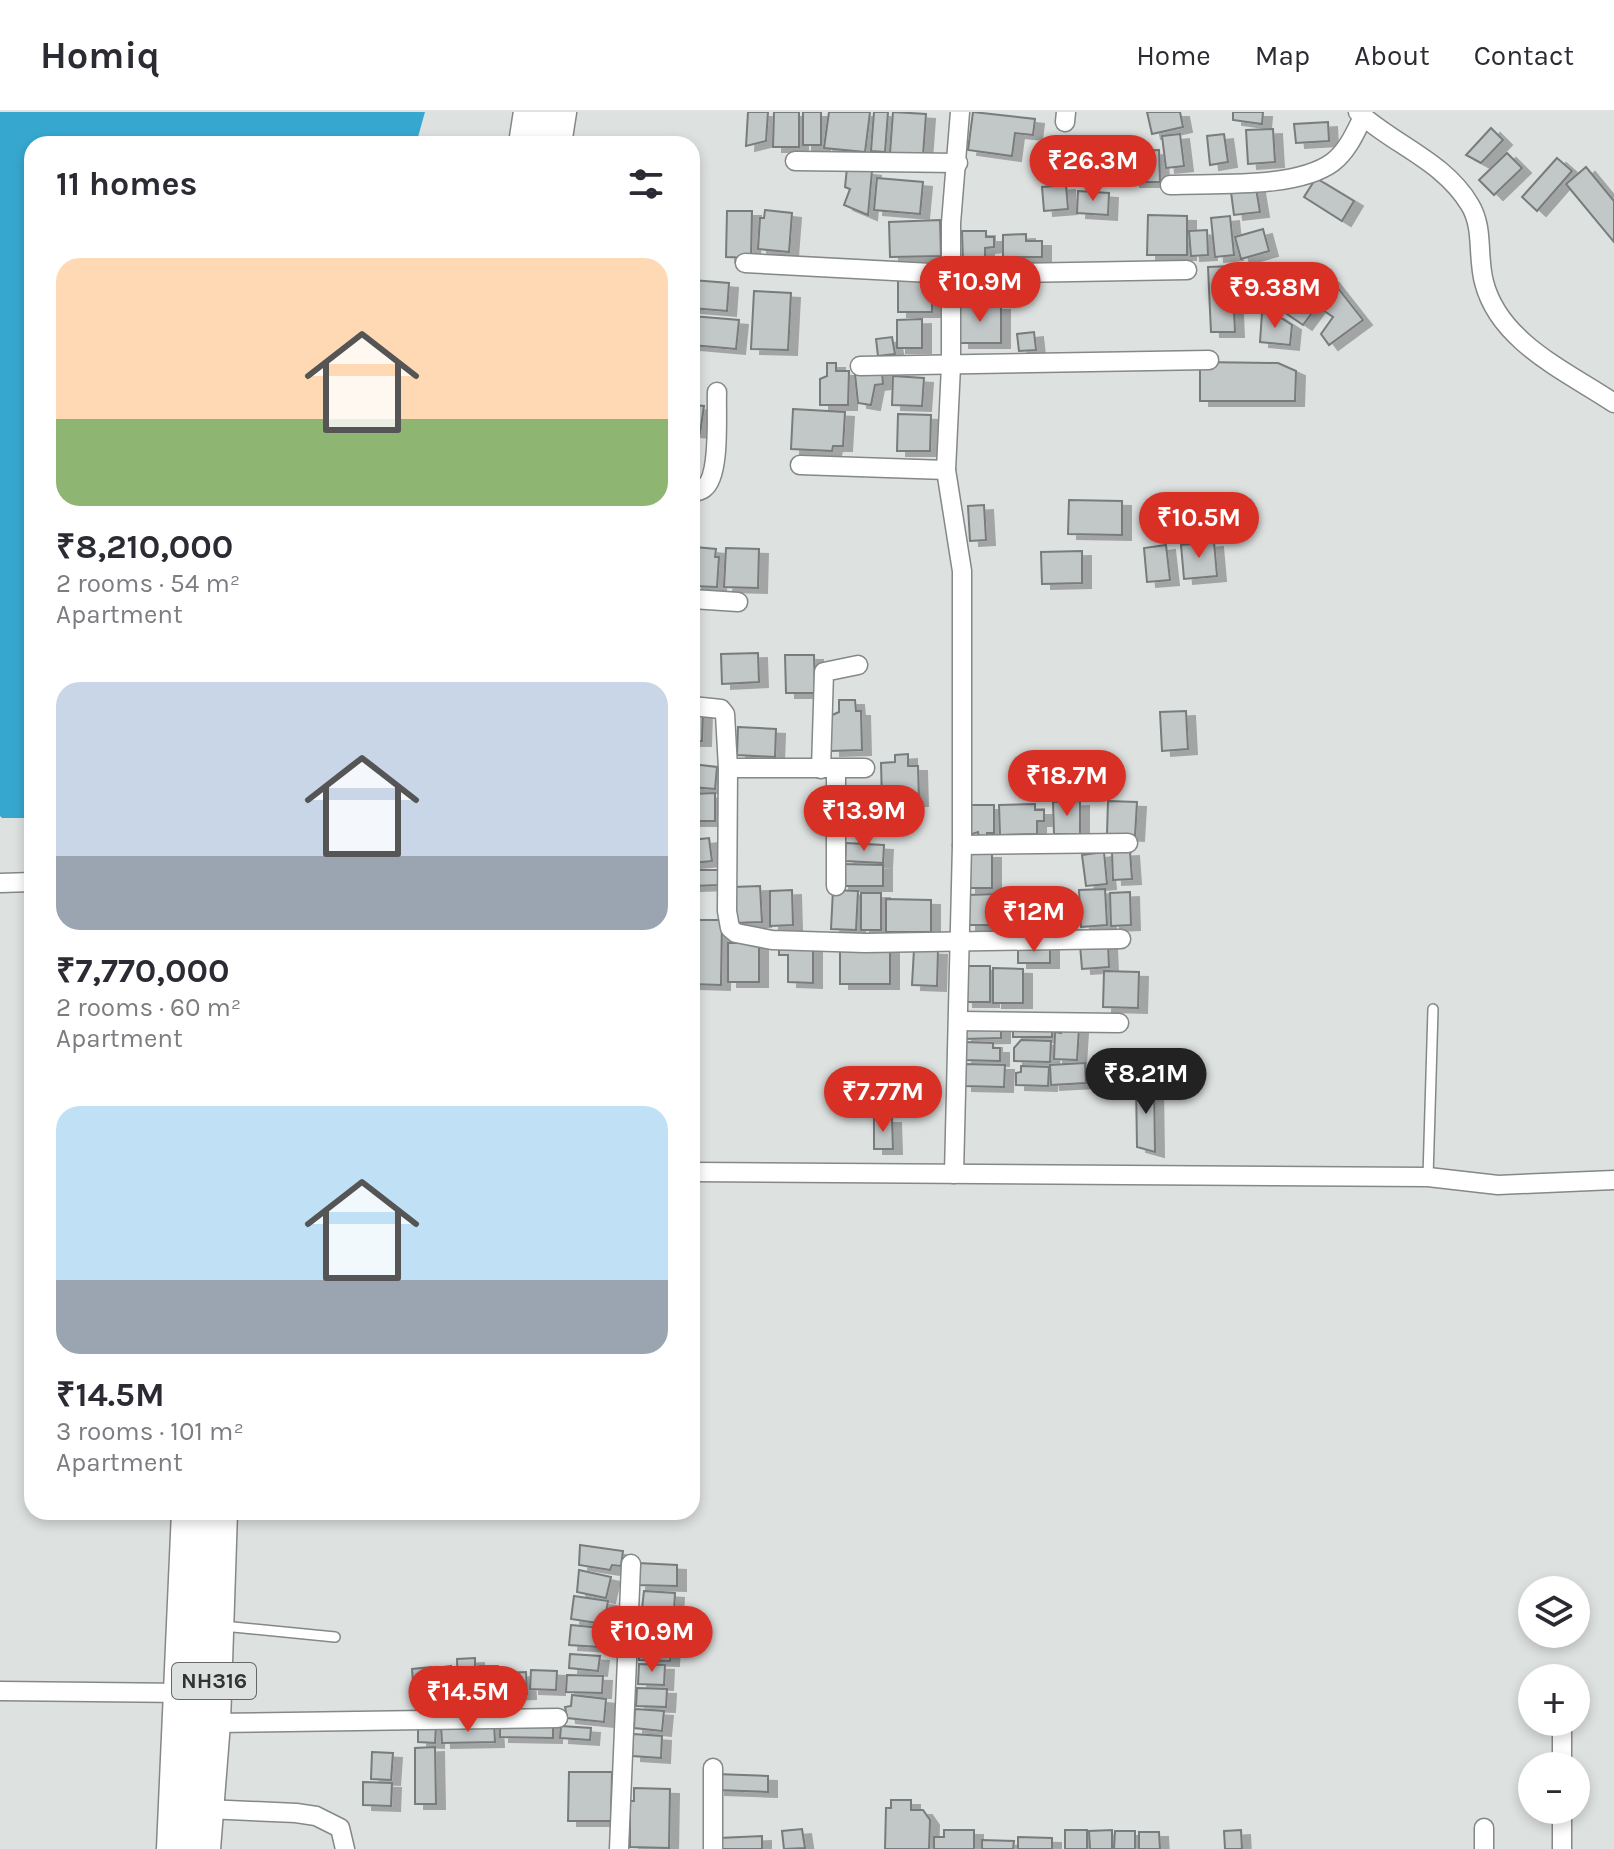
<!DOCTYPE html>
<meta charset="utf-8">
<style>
body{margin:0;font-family:Karla,sans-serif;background:#f2f2f3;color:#2b2b33;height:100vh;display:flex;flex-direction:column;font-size:30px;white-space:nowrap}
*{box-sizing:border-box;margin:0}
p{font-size:26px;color:#7c7c81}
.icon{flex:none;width:44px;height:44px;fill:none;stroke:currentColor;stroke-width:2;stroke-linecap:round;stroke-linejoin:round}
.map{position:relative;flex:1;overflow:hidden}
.side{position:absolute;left:24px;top:24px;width:676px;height:1384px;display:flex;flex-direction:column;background:#fff;border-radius:24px;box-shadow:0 4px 12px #0003}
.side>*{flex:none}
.buttons{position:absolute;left:1518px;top:1464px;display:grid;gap:16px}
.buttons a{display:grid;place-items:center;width:72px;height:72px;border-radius:50%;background:#fff;box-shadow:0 4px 12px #0003;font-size:40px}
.price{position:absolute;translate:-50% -68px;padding:0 18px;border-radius:28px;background:#d93025;color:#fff;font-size:26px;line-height:52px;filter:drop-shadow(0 2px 4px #0008)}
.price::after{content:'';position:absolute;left:50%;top:48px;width:24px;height:18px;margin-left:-12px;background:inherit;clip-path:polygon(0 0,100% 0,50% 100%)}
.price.on{background:#222;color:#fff}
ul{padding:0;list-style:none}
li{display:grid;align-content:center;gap:16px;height:424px;padding:0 32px}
li span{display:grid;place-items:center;height:248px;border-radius:24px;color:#555}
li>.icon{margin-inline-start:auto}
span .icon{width:144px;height:144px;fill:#fffc;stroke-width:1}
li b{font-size:34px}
h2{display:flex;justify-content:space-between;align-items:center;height:96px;padding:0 32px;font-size:34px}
header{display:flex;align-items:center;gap:48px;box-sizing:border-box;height:112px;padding:0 40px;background:#fff;border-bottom:2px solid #e1e1e2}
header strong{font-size:38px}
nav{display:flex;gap:44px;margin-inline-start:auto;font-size:28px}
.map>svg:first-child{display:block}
</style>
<header>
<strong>Homiq</strong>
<nav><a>Home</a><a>Map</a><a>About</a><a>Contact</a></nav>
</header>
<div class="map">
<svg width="1614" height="1737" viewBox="0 0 1614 1737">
<defs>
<filter id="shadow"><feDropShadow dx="9" dy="5" stdDeviation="0" flood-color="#0004"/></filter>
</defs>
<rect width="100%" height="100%" fill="#dde1df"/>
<polygon fill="#36a8d0" points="0,0 425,0 416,32 32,32 32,706 2,706 0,704"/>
<g fill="#c2c7c7" stroke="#787c7c" stroke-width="2" filter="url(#shadow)">
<polygon points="748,0 768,0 766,29 746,34"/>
<polygon points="774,0 799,0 799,35 773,35"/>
<rect x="803" y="0" width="18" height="33"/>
<polygon points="829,0 870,0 865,40 824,36"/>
<polygon points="874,0 888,0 885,40 871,39"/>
<polygon points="893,0 926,2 923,43 890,41"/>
<polygon points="973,0 1035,7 1033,23 1015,21 1012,44 968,38"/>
<polygon points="1147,0 1180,0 1183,15 1152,22"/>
<polygon points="1233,0 1263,0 1262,12 1233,8"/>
<polygon points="1328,10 1329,29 1296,31 1294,12"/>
<polygon points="1491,16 1503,28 1481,51 1466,43"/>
<polygon points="1273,17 1275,50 1248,52 1246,18"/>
<polygon points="1180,22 1184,54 1166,56 1162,24"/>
<polygon points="1224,22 1228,50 1210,53 1207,24"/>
<rect x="1070" y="34" width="34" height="27"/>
<polygon points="1159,38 1160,70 1131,70 1124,49 1132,46 1132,39"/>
<polygon points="1507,41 1522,56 1494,83 1479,68"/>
<polygon points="1557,46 1572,59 1537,99 1522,85"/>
<polygon points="1586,55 1614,89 1614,130 1566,72"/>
<polygon points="847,56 872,59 868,103 844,93 850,77 845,75"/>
<polygon points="877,66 923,70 920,102 874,98"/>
<polygon points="1316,66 1354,89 1342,109 1304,85"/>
<polygon points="1066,73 1068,97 1044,99 1042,75"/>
<polygon points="1256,76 1260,100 1234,103 1231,80"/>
<polygon points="1078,79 1109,81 1108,103 1077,101"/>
<polygon points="765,98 792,101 789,140 758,137 760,106 764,106"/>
<polygon points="727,99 752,99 751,146 726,145"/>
<polygon points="1148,103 1187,104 1187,143 1147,143"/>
<polygon points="1230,104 1234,143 1215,145 1211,106"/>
<polygon points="940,108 941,144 890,145 889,110"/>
<polygon points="1263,117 1269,139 1241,147 1235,125"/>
<polygon points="1207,118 1208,143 1191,144 1189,119"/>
<polygon points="962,119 986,119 986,125 994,125 994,135 985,136 985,148 963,149"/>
<polygon points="1026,122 1026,129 1042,129 1042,145 1003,145 1003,123"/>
<polygon points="1232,154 1235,220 1211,220 1208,155"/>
<rect x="898" y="166" width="34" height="34"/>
<polygon points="1330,166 1363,208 1329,233 1321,222 1333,205 1317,194 1303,213 1284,200"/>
<polygon points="692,168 729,171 727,199 692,196"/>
<polygon points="754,179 791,181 788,238 751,237"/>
<rect x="960" y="193" width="41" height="38"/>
<polygon points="1262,201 1275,202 1292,213 1290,233 1260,230"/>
<polygon points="692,204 739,208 736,237 692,233"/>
<polygon points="922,207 922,236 897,236 897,208"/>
<polygon points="1034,220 1036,238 1019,239 1017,222"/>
<polygon points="892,225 895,242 878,244 876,227"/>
<polygon points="1200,250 1278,251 1296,259 1295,289 1200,289"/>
<polygon points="827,251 836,251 836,259 849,259 848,293 820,293 820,267 827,264"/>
<polygon points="882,259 883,272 875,273 871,293 858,291 855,262"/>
<polygon points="893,264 924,266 922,294 892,293"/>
<polygon points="692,293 704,294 700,321 692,320"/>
<polygon points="793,297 845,300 843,334 833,334 832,339 791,337"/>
<polygon points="898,302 931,303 930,339 897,339"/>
<polygon points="1069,388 1122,389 1122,423 1068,422"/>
<polygon points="984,393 986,428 970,429 968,394"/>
<polygon points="1214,430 1217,464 1184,467 1181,433"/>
<polygon points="1166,433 1170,468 1147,470 1144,436"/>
<polygon points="695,435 716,437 715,445 719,445 717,475 693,474"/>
<polygon points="726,436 759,437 758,476 724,475"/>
<polygon points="1082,439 1082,471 1042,472 1041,440"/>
<polygon points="758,541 759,570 722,572 721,542"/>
<polygon points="785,543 814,543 815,581 786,581"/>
<polygon points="839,588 855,588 856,599 861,599 862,638 831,639 830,604 839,600"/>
<polygon points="692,598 703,598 702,629 692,629"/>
<polygon points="1186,599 1188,637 1162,639 1160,600"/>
<polygon points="738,615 776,617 775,645 737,643"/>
<polygon points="908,642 908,654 918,654 919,689 882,690 881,651 895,650 895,643"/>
<polygon points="692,652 717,655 715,677 692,675"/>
<polygon points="715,681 715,709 692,709 692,682"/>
<polygon points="1080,689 1080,722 1054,722 1053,690"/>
<polygon points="1108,689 1137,690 1135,724 1107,722"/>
<polygon points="1035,692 1035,698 1044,698 1044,709 1037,709 1037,722 1000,723 999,693"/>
<polygon points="968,693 994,693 994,721 987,721 987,726 979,726 978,720 969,723"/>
<polygon points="709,726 712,749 692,751 692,728"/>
<polygon points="846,731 884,733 883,751 845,749"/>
<polygon points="1130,739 1132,767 1113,768 1112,740"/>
<polygon points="1104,740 1107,772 1086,774 1082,743"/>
<rect x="967" y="741" width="25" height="35"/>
<polygon points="841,752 883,753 883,774 840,774"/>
<polygon points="692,758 719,758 719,773 692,774"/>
<polygon points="760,774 762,810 734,811 733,775"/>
<polygon points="1105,777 1107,813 1081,815 1079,778"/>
<polygon points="792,778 793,813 770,814 770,779"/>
<polygon points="833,778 858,779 856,818 831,817"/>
<polygon points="1130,780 1131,813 1111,814 1110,781"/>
<rect x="861" y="781" width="20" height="37"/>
<polygon points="999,782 1000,813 967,813 967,783"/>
<polygon points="886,787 931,788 931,820 886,820"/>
<polygon points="1037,788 1039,812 1005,815 1003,790"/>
<polygon points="692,808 722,808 721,873 692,872"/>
<rect x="728" y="831" width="31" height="39"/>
<polygon points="779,831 813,832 813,871 788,870 788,843 779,843"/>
<polygon points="1108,831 1109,855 1082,857 1080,833"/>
<rect x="1018" y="832" width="32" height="19"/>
<polygon points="840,835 890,836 890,872 840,872"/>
<polygon points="914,837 938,838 937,874 912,873"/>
<polygon points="963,854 990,854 990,890 964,890"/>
<polygon points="993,856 1023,857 1023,891 993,891"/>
<polygon points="1104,859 1139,860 1138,896 1103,895"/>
<polygon points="963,914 1001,916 1001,926 963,927"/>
<polygon points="1013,914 1052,915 1052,925 1013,925"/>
<polygon points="1061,915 1079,916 1077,948 1054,947 1055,920 1061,921"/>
<polygon points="1021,928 1051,929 1050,950 1014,949 1014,936"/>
<polygon points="963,930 993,931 993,936 1000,936 1000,949 963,948"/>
<polygon points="1085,951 1086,971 1051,973 1050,953"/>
<polygon points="963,952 1005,953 1004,975 963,974"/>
<polygon points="1021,954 1049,955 1048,974 1016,973 1016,961 1021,960"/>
<polygon points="1154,970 1155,1040 1137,1035 1136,971"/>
<polygon points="874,1006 892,1006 893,1037 874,1037"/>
<polygon points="580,1433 623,1439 621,1454 612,1453 610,1458 579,1453"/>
<polygon points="638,1451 677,1453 677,1474 637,1473"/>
<polygon points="579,1458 611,1465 606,1486 577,1480"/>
<polygon points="644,1479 675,1481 674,1499 642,1497"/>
<polygon points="574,1484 608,1489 604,1512 571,1507"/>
<polygon points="641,1503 672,1504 672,1522 641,1521"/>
<polygon points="571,1513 601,1516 600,1535 569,1533"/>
<polygon points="639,1530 671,1531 670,1549 639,1548"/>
<polygon points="570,1542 600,1544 598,1559 569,1556"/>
<polygon points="475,1546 475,1583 458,1583 457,1547"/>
<polygon points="639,1552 665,1553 664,1573 638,1572"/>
<polygon points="451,1554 454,1581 438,1582 436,1556"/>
<polygon points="480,1554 498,1554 499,1582 480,1582"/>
<polygon points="431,1555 433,1582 414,1583 412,1557"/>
<polygon points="531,1558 557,1559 556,1578 530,1577"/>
<polygon points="526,1560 527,1582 502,1583 502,1561"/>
<polygon points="567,1563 603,1564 602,1581 566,1580"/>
<polygon points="637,1576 667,1577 666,1595 636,1594"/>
<polygon points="572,1583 606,1587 604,1610 567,1606 565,1595 571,1594"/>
<polygon points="635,1597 664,1599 662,1619 634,1616"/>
<polygon points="500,1610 553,1610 553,1626 500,1625"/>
<polygon points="418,1612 436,1613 435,1631 418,1630"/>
<polygon points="494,1612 495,1630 442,1631 441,1613"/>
<polygon points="561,1614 591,1616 590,1628 560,1626"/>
<polygon points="633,1622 662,1624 661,1646 632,1644"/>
<polygon points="435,1635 436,1692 415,1692 415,1636"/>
<polygon points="372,1640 393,1641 391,1668 371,1667"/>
<polygon points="569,1660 612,1660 611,1709 568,1709"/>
<polygon points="716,1662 768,1664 768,1680 716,1678"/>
<polygon points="363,1670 392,1671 391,1694 363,1693"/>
<polygon points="634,1676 670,1677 669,1736 630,1735 630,1700 624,1700 624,1689 634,1689"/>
<polygon points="891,1688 911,1688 911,1698 923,1698 930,1708 929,1737 885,1737 886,1696 891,1696"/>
<polygon points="802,1717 805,1736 784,1737 782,1719"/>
<polygon points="944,1718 974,1718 974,1737 934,1737 934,1725 944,1725"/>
<rect x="1065" y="1718" width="22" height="19"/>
<polygon points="1112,1718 1112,1737 1090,1737 1089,1719"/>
<polygon points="1241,1718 1242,1737 1225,1737 1224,1719"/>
<polygon points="1115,1719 1135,1719 1135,1737 1114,1737"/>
<polygon points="1139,1720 1159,1720 1160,1737 1139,1737"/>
<polygon points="762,1724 762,1737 720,1737 719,1726"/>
<polygon points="1018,1725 1052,1726 1052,1737 1018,1737"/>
<polygon points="982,1728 1014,1729 1013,1737 982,1737"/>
</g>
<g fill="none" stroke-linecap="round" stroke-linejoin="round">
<g stroke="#848886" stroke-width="12">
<g id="lane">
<polyline points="1428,1065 1433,897"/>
<polyline points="223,1514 335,1525"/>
</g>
</g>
<g stroke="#848886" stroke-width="21">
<g id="street">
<path d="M1358,0c36,33 86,49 112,93 14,23 7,51 14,77 15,60 82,89 130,121"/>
<polyline points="1065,10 1066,0"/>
<polyline points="795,49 958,51"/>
<path d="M1170,73c45,-2 127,4 163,-23 15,-12 22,-29 30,-45"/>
<polyline points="745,151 950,162 1187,158"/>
<polyline points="860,254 1209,248"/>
<polyline points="800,353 946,358"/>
<path d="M692,381c2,-1 11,-3 12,-5 17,-12 12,-75 13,-96"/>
<polyline points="692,487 738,490"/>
<polyline points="692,594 721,597 725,602 728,656 727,799 730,816 736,821 772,828 865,831 1121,827"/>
<polyline points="728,656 865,656"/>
<polyline points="821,657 824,560 858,553"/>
<polyline points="836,657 836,774"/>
<polyline points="962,733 1128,731"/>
<polyline points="0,771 32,770"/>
<polyline points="959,909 1119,911"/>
<polyline points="692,1060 1428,1065 1498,1073 1614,1068"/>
<polyline points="954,1062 962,733 962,459 946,358 951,254 951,111 960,0"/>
<polyline points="0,1579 185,1581"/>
<polyline points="1562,1610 1562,1654"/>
<polyline points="213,1611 558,1606"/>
<polyline points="206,1697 296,1701 316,1704 340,1716 345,1737"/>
<polyline points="1562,1698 1562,1737"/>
<polyline points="619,1737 631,1452"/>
<polyline points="713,1737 713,1656"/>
<polyline points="1484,1737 1484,1716"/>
</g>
</g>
<g stroke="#848886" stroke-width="37">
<g id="highway">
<polyline points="526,32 531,0"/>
<polyline points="554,32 559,0"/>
<polyline points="174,1737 189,1400"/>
<polyline points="203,1737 213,1611 220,1400"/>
</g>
</g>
<use href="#lane" stroke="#fff" stroke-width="9"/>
<use href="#street" stroke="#fff" stroke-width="18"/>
<use href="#highway" stroke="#fff" stroke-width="34"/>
</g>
<g text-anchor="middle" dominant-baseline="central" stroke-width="8" stroke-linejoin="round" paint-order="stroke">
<rect fill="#dde1df" stroke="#656867" stroke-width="2" x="172" y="1551" width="84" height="36" rx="6"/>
<g font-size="22" font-weight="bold" fill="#323433">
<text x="214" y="1569">NH316</text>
</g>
</g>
</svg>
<div class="buttons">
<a><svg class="icon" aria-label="layers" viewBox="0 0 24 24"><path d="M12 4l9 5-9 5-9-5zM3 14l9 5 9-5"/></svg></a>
<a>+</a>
<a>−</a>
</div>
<b class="price" style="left:1093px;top:91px">₹26.3M</b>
<b class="price" style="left:980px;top:212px">₹10.9M</b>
<b class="price" style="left:1275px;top:218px">₹9.38M</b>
<b class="price" style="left:1199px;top:448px">₹10.5M</b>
<b class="price" style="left:1067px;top:706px">₹18.7M</b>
<b class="price" style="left:864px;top:741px">₹13.9M</b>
<b class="price" style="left:1034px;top:842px">₹12M</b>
<b class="price on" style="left:1146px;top:1004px">₹8.21M</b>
<b class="price" style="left:883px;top:1022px">₹7.77M</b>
<b class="price" style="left:652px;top:1562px">₹10.9M</b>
<b class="price" style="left:468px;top:1622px">₹14.5M</b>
<section class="side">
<h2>11 homes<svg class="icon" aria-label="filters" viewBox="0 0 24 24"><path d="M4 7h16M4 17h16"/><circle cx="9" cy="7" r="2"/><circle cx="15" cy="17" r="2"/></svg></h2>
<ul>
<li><span style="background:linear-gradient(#ffd9b3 65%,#8fb573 0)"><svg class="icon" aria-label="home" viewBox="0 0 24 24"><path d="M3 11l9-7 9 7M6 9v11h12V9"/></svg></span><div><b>₹8,210,000</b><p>2 rooms · 54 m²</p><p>Apartment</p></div></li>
<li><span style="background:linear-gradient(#c9d6e8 70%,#9aa5b1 0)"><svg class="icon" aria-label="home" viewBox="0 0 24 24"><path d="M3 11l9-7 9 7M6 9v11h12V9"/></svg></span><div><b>₹7,770,000</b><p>2 rooms · 60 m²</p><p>Apartment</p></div></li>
<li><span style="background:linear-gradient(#bfe0f5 70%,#9aa5b1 0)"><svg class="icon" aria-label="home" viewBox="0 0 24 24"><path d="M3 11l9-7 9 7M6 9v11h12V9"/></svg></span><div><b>₹14.5M</b><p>3 rooms · 101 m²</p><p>Apartment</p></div></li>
</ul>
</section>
</div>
